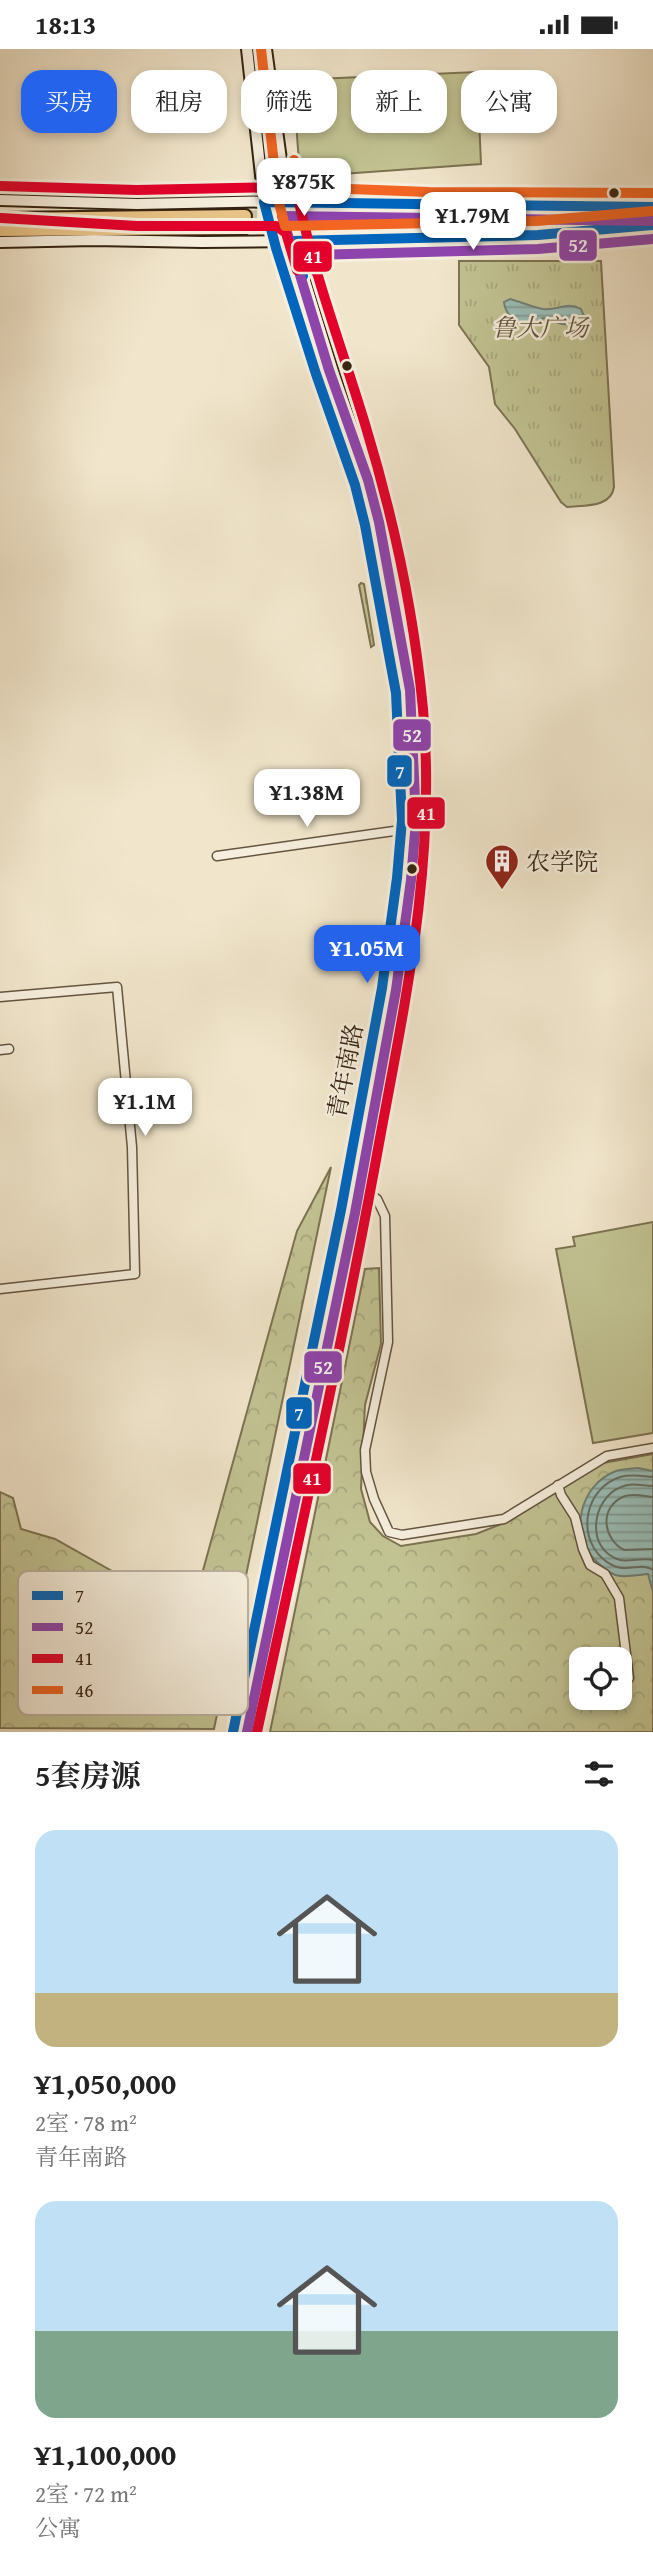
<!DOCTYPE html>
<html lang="zh">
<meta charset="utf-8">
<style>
body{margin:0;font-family:"Gentium Book Plus","Noto Serif SC",serif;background:#f2f2f2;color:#222;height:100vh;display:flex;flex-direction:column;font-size:26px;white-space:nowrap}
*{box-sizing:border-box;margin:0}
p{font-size:23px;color:#767676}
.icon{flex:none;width:38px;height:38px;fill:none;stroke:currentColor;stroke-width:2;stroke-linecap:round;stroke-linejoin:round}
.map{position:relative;height:1683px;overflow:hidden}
.drawer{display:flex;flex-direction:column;background:#fff;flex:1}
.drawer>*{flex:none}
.guide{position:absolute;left:21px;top:21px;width:612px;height:63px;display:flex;gap:14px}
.buttons{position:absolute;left:569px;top:1598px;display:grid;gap:14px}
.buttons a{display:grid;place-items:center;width:63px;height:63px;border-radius:14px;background:#fff;box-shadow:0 4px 10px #0003;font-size:35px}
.price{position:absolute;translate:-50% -60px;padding:0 16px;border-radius:14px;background:#fff;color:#222;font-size:23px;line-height:46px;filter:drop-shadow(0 2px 4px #0008)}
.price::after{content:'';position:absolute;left:50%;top:42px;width:21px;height:16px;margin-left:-10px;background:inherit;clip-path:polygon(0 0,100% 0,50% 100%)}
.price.on{background:#2563eb;color:#fff}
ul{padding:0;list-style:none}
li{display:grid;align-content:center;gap:14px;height:371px;padding:0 35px}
li span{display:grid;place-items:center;height:217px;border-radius:21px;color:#555}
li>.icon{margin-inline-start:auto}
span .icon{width:126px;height:126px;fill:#fffc;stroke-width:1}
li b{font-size:30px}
h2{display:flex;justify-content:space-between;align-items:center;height:84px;padding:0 35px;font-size:30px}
.chip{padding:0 24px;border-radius:21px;background:#fff;box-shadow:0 4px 10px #0003;font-size:24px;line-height:63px}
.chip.on{background:#2563eb;color:#fff}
.status{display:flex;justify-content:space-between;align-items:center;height:49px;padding:0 35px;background:#fff;direction:ltr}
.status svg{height:19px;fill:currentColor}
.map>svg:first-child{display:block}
</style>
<div class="status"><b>18:13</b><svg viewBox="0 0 49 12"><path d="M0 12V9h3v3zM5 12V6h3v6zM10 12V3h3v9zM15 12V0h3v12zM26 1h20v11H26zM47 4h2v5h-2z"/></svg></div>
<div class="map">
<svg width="653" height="1683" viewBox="0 0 653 1683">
<defs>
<pattern id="grass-tufts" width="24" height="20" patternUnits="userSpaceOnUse" patternTransform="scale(1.75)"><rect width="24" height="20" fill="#c2c393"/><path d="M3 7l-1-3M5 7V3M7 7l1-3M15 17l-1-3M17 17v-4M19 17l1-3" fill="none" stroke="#a7a77e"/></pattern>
<pattern id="forest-crowns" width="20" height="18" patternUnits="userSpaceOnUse" patternTransform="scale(1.75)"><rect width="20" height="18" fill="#c2c393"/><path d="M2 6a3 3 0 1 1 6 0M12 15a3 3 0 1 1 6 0" fill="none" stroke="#a7a77e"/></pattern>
<pattern id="water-rules" width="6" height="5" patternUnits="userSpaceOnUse" patternTransform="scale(1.75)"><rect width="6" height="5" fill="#9bbfb9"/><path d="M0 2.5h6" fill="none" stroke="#7f9b95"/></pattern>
</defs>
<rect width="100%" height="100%" fill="#f1e6cc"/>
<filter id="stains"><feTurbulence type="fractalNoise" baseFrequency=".00286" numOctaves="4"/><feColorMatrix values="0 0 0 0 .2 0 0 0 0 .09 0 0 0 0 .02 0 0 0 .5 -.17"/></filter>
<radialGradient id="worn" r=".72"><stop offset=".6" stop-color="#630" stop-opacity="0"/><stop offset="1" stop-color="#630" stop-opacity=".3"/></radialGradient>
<g fill="url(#grass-tufts)" stroke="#7c7352" stroke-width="2">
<path d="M459,212h142l13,226c-3,21 -30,18 -47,20l-6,-5 -46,-73 -20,-25 -6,-37 -30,-42z"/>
<polygon points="361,534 364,535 374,596 371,598 359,536"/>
</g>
<g fill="url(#forest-crowns)" stroke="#7c7352" stroke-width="2" fill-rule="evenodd">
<polygon points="331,1118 214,1680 0,1679 0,1443 13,1449 21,1480 55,1490 160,1549 197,1543 297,1182"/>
<path d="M379,1219l2,76 -16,61 -4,84 9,33 13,14 18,10 75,-12 33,-13 94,-58 50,-9v278h-383l95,-463zM581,1610h39v38h-39z"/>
</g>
<g fill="#c2c393" stroke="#7c7352" stroke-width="2">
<polygon points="477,23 481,115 300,128 293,31"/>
<polygon points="653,1173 653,1384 593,1394 556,1200 575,1197 573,1188"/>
</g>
<g fill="url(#water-rules)" stroke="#728176" stroke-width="2">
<path d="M510,250c11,3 22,8 33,10 15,2 23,-8 38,0l3,7 -2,10 -20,-2 -18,-6c-5,2 -10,6 -16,7 -12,1 -23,-12 -24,-23z"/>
<path d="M638,1419l15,3v121l-5,-18c-9,1 -19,3 -28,2 -9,-1 -17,-8 -23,-14 -29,-27 -18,-77 19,-91 6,-2 15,-2 22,-3z"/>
</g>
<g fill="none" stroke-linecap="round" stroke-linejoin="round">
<g stroke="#687165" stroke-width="2">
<path d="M653,1428c-11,-1 -22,-3 -33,0 -34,11 -44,57 -18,81 22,20 35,2 51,12"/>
<path d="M653,1437c-11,0 -21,-4 -32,1 -30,12 -36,63 -1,73 11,2 22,-3 33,0"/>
<path d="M653,1448c-10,-1 -19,-4 -28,-1 -26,10 -23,42 -1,54l29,-1"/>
</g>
<g stroke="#cbbfa7" stroke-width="12" stroke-dasharray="12 6" stroke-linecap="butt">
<polyline points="245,167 327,169"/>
<polyline points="244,179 328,178"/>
</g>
<g stroke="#645440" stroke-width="11">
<g id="street">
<polyline points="217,807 401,781"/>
<polyline points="0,948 117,938 132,1098 135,1225 0,1240"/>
<polyline points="0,1001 9,1000"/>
<polyline points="358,1137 377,1150 385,1167 388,1293 365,1401 366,1423 374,1450 389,1483 402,1486 504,1470 607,1407 653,1399"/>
<polyline points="558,1436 561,1446 575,1468 583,1500 590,1516 605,1525 619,1549 629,1629"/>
</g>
</g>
<g stroke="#352311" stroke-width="14">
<g id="secondary">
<polyline points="0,151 137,155 285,152 429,157 599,158"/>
<polyline points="0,193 94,191 202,193 292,192 538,186 595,181"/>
<polyline points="233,1683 341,1161 382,939 397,829 402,771 396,644 375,522 355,436 316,325 274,191 264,153 247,0"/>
<polyline points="243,1683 353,1163 404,868 411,817 413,771 407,643 388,519 368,434 292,192 266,0"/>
</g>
</g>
<g stroke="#352311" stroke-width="16">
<g id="primary">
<polyline points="327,169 536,166 653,160"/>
<polyline points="0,170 245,167"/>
<polyline points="328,178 653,175"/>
<polyline points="0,181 244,179"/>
</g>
</g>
<use href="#street" stroke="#f6efde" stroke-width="8"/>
<use href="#secondary" stroke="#f6efde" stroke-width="10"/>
<use href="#primary" stroke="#e8c386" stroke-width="12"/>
<g stroke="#f6efde" stroke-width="16">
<g id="bus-1">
<polyline points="303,227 292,192 538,186 652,176"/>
<polyline points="233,1683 341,1161 382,939 397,829 402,771 396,644 365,476 355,436 316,325 276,199 264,153 653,158"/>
</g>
</g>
<g stroke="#f6efde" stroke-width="16">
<g id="bus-2">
<polyline points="316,223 311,206 538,200 653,190"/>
<polyline points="247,1683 355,1164 396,941 411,831 416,772 410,641 379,473 368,431 329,321 282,167 653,172"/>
</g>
</g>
<g stroke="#f6efde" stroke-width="16">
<g id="bus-3">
<path d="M0,137l137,4 148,-3 8,2 5,8c16,78 44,151 67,227 28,92 49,188 58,285 13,148 -16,284 -43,429 -36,199 -80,396 -123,594"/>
<polyline points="1,169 137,177 276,177 286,184 297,221"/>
</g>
</g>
<g stroke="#f6efde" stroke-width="16">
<g id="bus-4">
<polyline points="261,0 278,150 285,177 537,172 652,162"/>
<polyline points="294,111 297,138 429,143 653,144"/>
</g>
</g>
<use href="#bus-1" stroke="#0065bd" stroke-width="10"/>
<use href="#bus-2" stroke="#8e44ad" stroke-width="10"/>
<use href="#bus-3" stroke="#e4002b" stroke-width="10"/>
<use href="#bus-4" stroke="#f26522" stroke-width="10"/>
</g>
<defs>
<g id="building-pin" transform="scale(1.75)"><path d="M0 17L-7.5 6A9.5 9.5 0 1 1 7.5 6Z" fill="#8f2418" stroke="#f6efde"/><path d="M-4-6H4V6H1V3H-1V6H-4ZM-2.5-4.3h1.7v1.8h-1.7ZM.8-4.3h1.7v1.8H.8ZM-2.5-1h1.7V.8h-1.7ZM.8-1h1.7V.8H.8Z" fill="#fff"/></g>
</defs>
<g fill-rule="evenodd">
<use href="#building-pin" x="502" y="812"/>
</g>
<g fill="#352311" stroke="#f6efde" stroke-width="2.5">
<circle cx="614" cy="144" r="6"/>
<circle cx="347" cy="317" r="6"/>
<circle cx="412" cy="820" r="6"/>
</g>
<g text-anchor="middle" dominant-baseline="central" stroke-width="5" stroke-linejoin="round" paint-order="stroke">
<g font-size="24" font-style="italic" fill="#5f5338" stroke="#f6efde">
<text x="540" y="278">鲁大广场</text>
</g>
<g font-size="24" fill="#352311" stroke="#f6efde" text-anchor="start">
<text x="526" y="812">农学院</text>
</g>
<g font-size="24" fill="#352311" stroke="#f6efde">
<text transform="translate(345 1022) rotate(-79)">青年南路</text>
</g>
</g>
<rect x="18" y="1522" width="230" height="144" rx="10" fill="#f6efde" stroke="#bcb2a0" stroke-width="2"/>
<rect x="32" y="1542" width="31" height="9" fill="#0065bd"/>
<rect x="32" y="1574" width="31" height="8" fill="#8e44ad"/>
<rect x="32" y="1605" width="31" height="9" fill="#e4002b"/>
<rect x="32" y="1637" width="31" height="8" fill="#f26522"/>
<g font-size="19" fill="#352311">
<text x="75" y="1553">7</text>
<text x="75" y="1585">52</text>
<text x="75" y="1616">41</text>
<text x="75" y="1648">46</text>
</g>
<g stroke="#f6efde" stroke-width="2.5">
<rect x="558" y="180" width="40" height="33" rx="7" fill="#8e44ad"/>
<rect x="292" y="191" width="41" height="33" rx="7" fill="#e4002b"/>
<rect x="392" y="669" width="40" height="34" rx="7" fill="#8e44ad"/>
<rect x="386" y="705" width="27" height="34" rx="7" fill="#0065bd"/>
<rect x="406" y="747" width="40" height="34" rx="7" fill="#e4002b"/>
<rect x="303" y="1301" width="40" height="34" rx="7" fill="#8e44ad"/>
<rect x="285" y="1347" width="28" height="34" rx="7" fill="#0065bd"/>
<rect x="292" y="1413" width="40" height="33" rx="7" fill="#e4002b"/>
</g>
<g font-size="19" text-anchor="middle" font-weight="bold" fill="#fff">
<text x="578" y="203">52</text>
<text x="313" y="214">41</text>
<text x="412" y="693">52</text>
<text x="400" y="729">7</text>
<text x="426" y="771">41</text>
<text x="323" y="1325">52</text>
<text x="299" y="1371">7</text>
<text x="312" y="1436">41</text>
</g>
<rect width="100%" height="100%" filter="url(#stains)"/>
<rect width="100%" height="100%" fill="url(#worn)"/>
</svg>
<div class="buttons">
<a><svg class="icon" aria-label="locate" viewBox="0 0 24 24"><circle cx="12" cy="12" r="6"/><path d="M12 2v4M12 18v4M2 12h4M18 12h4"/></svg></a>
</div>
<b class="price" style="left:304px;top:169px">¥875K</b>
<b class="price" style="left:473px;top:203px">¥1.79M</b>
<b class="price" style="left:307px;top:780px">¥1.38M</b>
<b class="price on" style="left:367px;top:936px">¥1.05M</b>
<b class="price" style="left:145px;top:1089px">¥1.1M</b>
<div class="guide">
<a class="chip on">买房</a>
<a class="chip">租房</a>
<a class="chip">筛选</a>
<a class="chip">新上</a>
<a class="chip">公寓</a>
</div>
</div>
<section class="drawer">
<h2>5套房源<svg class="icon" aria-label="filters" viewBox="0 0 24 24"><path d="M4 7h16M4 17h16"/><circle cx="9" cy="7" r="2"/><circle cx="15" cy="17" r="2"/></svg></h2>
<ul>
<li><span style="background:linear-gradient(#bfe0f5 75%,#c2b280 0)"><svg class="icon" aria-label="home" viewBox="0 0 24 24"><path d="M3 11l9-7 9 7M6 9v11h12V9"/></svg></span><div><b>¥1,050,000</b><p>2室 · 78 m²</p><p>青年南路</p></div></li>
<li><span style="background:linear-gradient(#bfe0f5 60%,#7fa58c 0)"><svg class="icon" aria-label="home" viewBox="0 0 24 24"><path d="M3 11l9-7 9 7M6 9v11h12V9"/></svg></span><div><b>¥1,100,000</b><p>2室 · 72 m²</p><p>公寓</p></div></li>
</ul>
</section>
